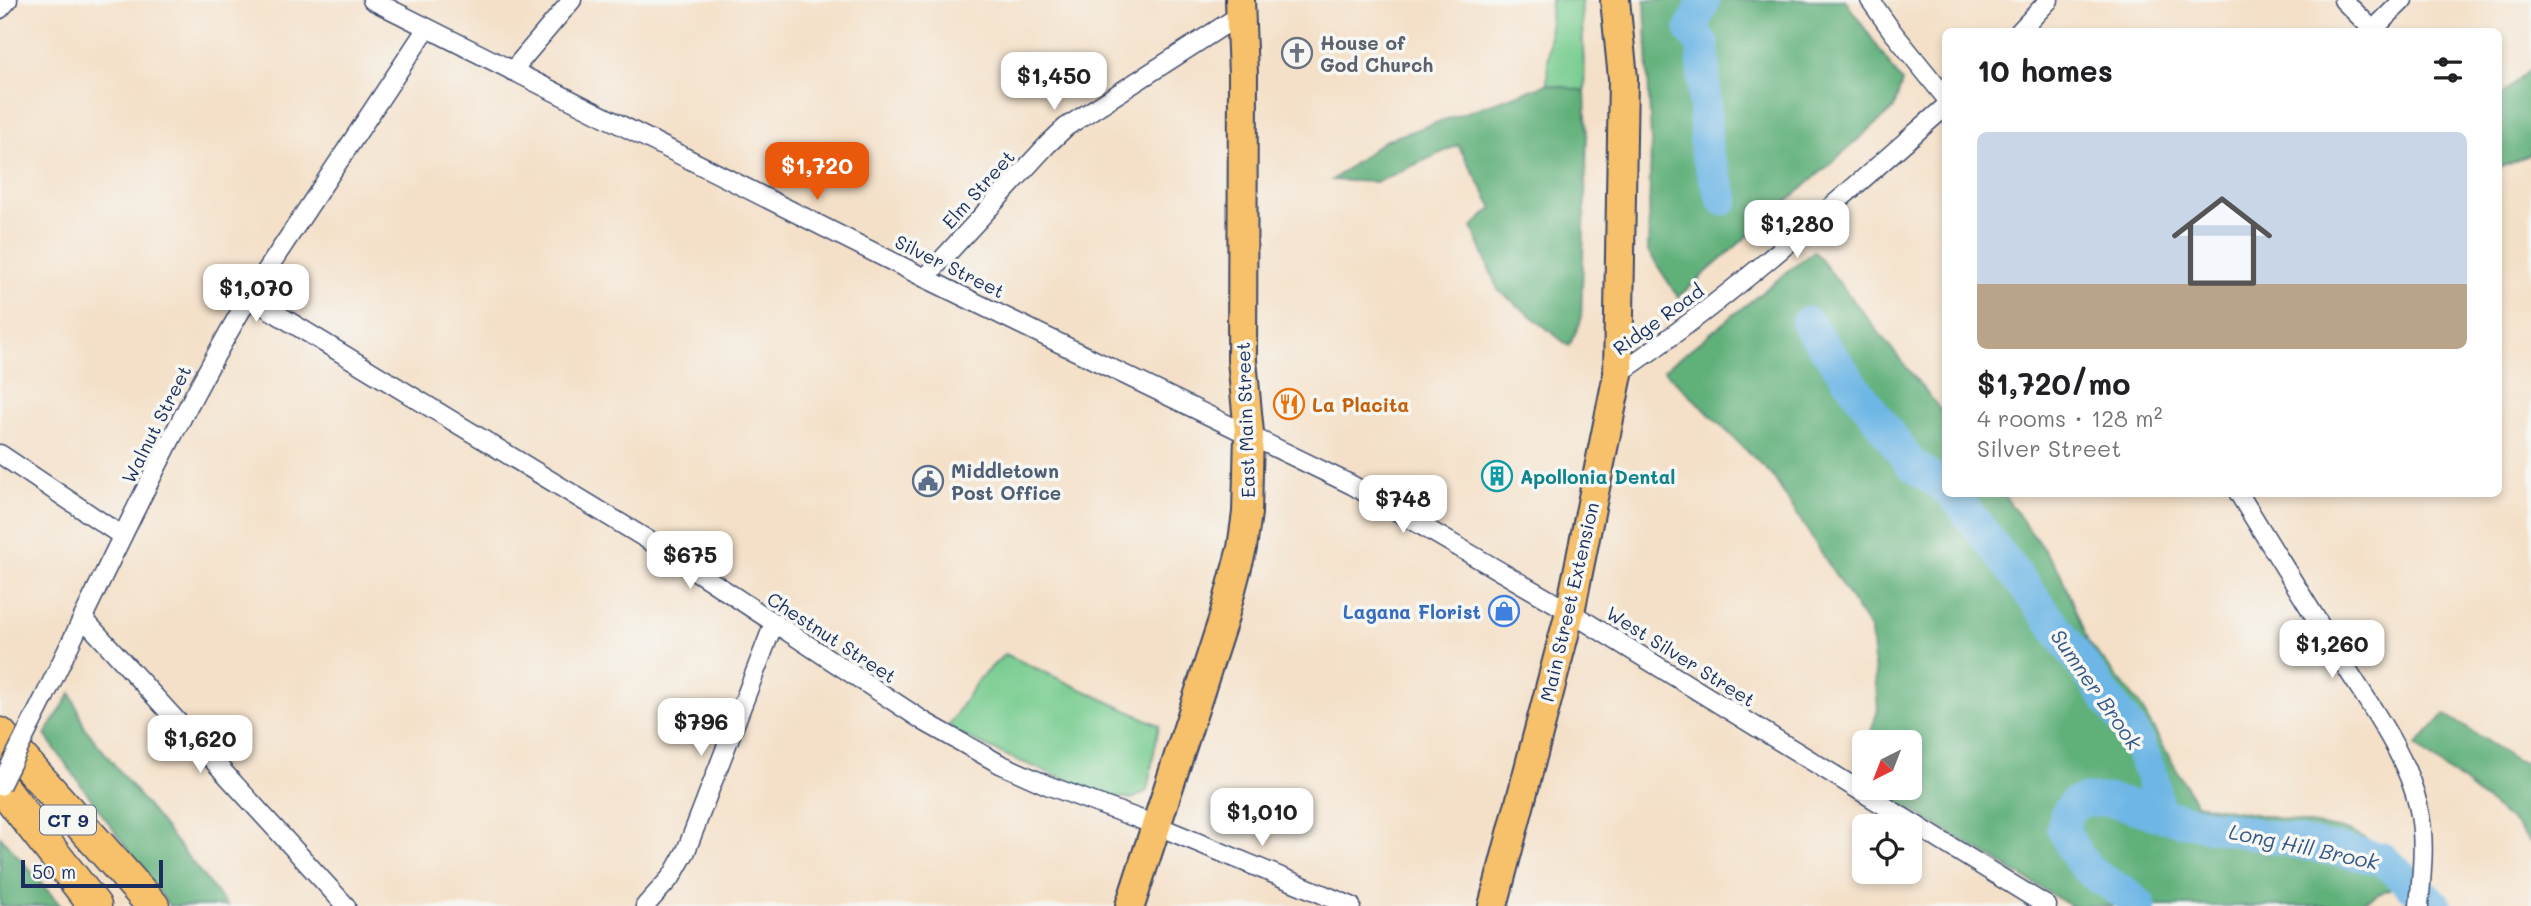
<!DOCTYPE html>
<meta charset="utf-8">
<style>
body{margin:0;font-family:Mali,sans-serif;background:#f2f2f2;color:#202124;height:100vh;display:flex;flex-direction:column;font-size:26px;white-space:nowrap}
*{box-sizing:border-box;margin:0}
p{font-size:23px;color:#757577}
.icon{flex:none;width:38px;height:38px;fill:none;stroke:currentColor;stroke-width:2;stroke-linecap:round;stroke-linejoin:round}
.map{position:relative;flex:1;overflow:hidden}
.panel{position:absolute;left:1942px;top:28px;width:560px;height:469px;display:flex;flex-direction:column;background:#fff;border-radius:10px;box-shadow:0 4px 10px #0003}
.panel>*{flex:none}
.needle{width:46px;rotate:222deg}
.fabs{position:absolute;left:1852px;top:730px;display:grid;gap:14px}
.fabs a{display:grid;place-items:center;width:70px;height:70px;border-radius:10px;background:#fff;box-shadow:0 4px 10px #0003;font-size:35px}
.scale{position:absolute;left:21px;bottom:18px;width:142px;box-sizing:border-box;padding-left:7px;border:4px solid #1b2f5e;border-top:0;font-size:19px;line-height:24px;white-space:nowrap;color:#1b2f5e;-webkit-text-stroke:5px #f6f6f2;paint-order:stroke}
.price{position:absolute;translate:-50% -60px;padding:0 16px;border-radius:14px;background:#fff;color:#222;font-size:23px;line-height:46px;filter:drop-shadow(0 2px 4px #0008)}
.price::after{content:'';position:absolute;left:50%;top:42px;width:21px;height:16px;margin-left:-10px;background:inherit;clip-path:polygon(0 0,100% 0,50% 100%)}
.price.current{background:#ea580c;color:#fff}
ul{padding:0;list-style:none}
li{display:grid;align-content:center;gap:14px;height:371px;padding:0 35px}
li span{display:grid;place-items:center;height:217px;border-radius:10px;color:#555}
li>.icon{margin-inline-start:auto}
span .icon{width:126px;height:126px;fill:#fffc;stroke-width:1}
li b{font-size:30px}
h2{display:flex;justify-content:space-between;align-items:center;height:84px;padding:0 35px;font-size:30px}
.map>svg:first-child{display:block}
</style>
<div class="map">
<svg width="2531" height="906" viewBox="0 0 2531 906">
<rect width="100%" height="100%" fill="#f6f6f2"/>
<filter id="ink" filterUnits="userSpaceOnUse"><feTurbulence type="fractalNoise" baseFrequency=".0143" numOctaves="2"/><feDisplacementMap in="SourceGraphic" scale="14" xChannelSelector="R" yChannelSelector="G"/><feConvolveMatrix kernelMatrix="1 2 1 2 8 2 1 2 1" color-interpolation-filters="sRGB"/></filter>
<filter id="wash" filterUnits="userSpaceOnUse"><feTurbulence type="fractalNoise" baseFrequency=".00686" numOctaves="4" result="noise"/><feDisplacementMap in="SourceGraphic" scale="28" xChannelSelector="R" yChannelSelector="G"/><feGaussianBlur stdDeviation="1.57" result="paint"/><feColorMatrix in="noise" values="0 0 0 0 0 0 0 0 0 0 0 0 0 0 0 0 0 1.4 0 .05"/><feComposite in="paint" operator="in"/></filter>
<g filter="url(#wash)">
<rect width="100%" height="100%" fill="#f4e0c8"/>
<g fill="#77cc8f" stroke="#497e76" stroke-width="2">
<polygon points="1551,0 1581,0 1585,91 1547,84"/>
<polygon points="1005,654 1159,725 1147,791 1132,799 1109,796 1017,760 956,733 949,725 978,680"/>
</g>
<g fill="#61b07a" stroke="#3e706c" stroke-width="2">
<polygon points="1645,0 1845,0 1902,82 1894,108 1678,297 1648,251 1651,142"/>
<polygon points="2531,69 2531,154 2499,168 2499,97"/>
<polygon points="1547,84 1585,91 1587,137 1581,321 1569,346 1498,290 1472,227 1493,208 1458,145 1377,182 1332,180 1384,141"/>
<polygon points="1814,251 1946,417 1946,494 2003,494 2060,572 2088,642 2138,702 2196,804 2349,831 2395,853 2393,887 2354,906 2071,906 1875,788 1909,788 1909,742 1868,742 1878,709 1871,631 1772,475 1664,370"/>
<polygon points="71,693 85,728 227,906 169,906 45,735"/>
<polygon points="2445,714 2516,760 2531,764 2531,843 2513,822 2416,746"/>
<polygon points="0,836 61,906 0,906"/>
</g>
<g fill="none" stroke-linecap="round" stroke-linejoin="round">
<g stroke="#6db6e5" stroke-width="33">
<polyline points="1704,0 1691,29 1703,46 1706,152 1723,199"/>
<polyline points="1807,323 1911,464 1946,488"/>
<path d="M1953,494l99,128 83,115 17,39 6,39c-32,-11 -49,-20 -83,-12l-9,12 -3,13c7,16 16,35 31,46 15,11 33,18 46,32"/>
<polyline points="2158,815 2382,859 2436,906"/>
</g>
</g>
</g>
<g filter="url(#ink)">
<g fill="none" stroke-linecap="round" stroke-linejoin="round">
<g stroke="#3c4a6e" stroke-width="21">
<g id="street">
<polyline points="372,0 925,278 1352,485 1570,612 2047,906"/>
<polyline points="1870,0 1892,31 1946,98"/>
<polyline points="2343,0 2373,30"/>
<polyline points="0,9 8,0"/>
<polyline points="2019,32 2049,0"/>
<polyline points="2371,32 2403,0"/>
<polyline points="512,71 572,0"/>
<polyline points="925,278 1048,144 1066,127 1240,15"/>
<polyline points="249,297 653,543 925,722 1000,764 1047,785 1158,826 1351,906"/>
<path d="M1618,374c117,-79 222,-175 328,-268"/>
<polyline points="0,454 122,536"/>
<path d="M2239,494c35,57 71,115 107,173 27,43 60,88 72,138 8,33 4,67 1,101"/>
<polyline points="83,618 346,906"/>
<path d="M45,696c65,-134 128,-270 204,-399l178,-269"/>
<polyline points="645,906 672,876 686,851 774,623"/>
</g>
</g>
<g stroke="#3c4a6e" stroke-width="32">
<g id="primary">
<polyline points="1130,906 1223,620 1242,548 1247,513 1249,433 1242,360 1243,75 1240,0"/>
<polyline points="1493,906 1570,612 1618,374 1623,78 1615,0"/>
</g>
</g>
<g stroke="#3c4a6e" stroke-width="35">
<g id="highway">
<polyline points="0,734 153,906"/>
<polyline points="0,785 95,906"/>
</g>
</g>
<use href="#street" stroke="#fff" stroke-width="18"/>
<use href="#primary" stroke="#f7c06b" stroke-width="28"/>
<use href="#highway" stroke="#f7c06b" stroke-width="32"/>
<g stroke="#3c4a6e" stroke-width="21" stroke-linecap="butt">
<polyline id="street-bridge" points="0,786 45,696"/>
</g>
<use href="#street-bridge" stroke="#fff" stroke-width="18"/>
</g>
</g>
<defs>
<g id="church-ring" transform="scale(1.575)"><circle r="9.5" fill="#f6f6f2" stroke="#6b7280" stroke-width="1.5"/><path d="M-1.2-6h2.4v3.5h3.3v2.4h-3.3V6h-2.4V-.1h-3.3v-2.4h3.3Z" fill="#6b7280"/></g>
<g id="restaurant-ring" transform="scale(1.575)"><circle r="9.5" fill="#f6f6f2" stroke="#e8710a" stroke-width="1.5"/><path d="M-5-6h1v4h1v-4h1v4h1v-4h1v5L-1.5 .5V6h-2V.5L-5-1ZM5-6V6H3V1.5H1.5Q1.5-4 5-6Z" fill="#e8710a"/></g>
<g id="building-ring" transform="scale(1.575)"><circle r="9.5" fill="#f6f6f2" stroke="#0f9aa8" stroke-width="1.5"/><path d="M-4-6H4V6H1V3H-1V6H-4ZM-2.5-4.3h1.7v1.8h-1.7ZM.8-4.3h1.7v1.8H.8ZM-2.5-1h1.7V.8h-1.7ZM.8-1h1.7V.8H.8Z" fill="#0f9aa8"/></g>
<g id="civic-ring" transform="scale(1.575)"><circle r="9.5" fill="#f6f6f2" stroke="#5c6f8a" stroke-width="1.5"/><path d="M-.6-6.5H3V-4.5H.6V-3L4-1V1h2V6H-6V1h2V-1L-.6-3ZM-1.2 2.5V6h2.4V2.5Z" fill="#5c6f8a"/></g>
<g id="shop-ring" transform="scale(1.575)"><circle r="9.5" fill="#f6f6f2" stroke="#3f7fe0" stroke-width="1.5"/><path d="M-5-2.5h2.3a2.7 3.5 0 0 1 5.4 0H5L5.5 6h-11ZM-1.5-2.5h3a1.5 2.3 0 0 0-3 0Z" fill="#3f7fe0"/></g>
</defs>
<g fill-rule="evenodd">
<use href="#church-ring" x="1297" y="53"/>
<use href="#restaurant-ring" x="1289" y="404"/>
<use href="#building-ring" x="1497" y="476"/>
<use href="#civic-ring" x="928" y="481"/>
<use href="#shop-ring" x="1504" y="611"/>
</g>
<g text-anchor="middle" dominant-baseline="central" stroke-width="7" stroke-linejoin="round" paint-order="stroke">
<rect fill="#f6f6f2" stroke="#5d6b8a" stroke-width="2" x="40" y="805.5" width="56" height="29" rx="5"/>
<g font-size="18" font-weight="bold" fill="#1b2f5e">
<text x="68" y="820">CT 9</text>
</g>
<g font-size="19" font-weight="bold" fill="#5b616d" stroke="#f6f6f2" text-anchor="start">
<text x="1320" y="42">House of<tspan x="1320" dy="22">God Church</tspan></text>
</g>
<g font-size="19" fill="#1b2f5e" stroke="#f6f6f2">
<text transform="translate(978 189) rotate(-48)">Elm Street</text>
<text transform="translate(950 266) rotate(26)">Silver Street</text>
<text transform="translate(1658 319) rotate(-36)">Ridge Road</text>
<text transform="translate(1245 420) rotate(-92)">East Main Street</text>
<text transform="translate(156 424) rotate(-63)">Walnut Street</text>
<text transform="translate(1569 602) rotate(-77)">Main Street Extension</text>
<text transform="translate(832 637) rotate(33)">Chestnut Street</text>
<text transform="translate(1681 656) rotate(32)">West Silver Street</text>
</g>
<g font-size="19" font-weight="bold" fill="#c56008" stroke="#f6f6f2" text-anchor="start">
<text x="1312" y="404">La Placita</text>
</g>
<g font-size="19" font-weight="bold" fill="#4e5e75" stroke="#f6f6f2" text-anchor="start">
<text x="951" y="470">Middletown<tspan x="951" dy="22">Post Office</tspan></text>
</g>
<g font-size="19" font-weight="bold" fill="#0d838f" stroke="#f6f6f2" text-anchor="start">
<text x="1520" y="476">Apollonia Dental</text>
</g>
<g font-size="19" font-weight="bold" fill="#366cbe" stroke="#f6f6f2" text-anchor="end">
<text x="1481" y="611">Lagana Florist</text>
</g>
<g font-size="21" font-style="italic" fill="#345886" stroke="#f6f6f2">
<text transform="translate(2097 689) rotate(55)">Sumner Brook</text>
<text transform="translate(2304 846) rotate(12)">Long Hill Brook</text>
</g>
</g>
</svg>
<div class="fabs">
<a><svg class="needle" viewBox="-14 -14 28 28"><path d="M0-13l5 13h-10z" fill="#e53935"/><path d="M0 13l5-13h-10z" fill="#757577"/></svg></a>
<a><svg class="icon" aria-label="locate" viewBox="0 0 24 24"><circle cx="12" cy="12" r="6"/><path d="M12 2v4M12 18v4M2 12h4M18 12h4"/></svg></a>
</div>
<div class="scale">50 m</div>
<b class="price" style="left:1054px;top:112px">$1,450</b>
<b class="price current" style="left:817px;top:202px">$1,720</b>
<b class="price" style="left:1797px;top:260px">$1,280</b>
<b class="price" style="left:256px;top:324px">$1,070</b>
<b class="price" style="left:1403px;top:535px">$748</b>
<b class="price" style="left:690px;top:591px">$675</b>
<b class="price" style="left:2332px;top:680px">$1,260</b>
<b class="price" style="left:701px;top:758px">$796</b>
<b class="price" style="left:200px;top:775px">$1,620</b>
<b class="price" style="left:1262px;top:848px">$1,010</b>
<section class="panel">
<h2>10 homes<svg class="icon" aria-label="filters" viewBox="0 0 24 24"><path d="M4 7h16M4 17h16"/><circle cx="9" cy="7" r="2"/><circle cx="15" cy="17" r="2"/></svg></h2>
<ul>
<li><span style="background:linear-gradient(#c9d6e8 70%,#b9a48a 0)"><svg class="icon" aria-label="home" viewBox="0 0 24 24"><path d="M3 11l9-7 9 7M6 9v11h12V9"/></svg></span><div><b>$1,720/mo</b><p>4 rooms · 128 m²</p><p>Silver Street</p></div></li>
</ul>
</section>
</div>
